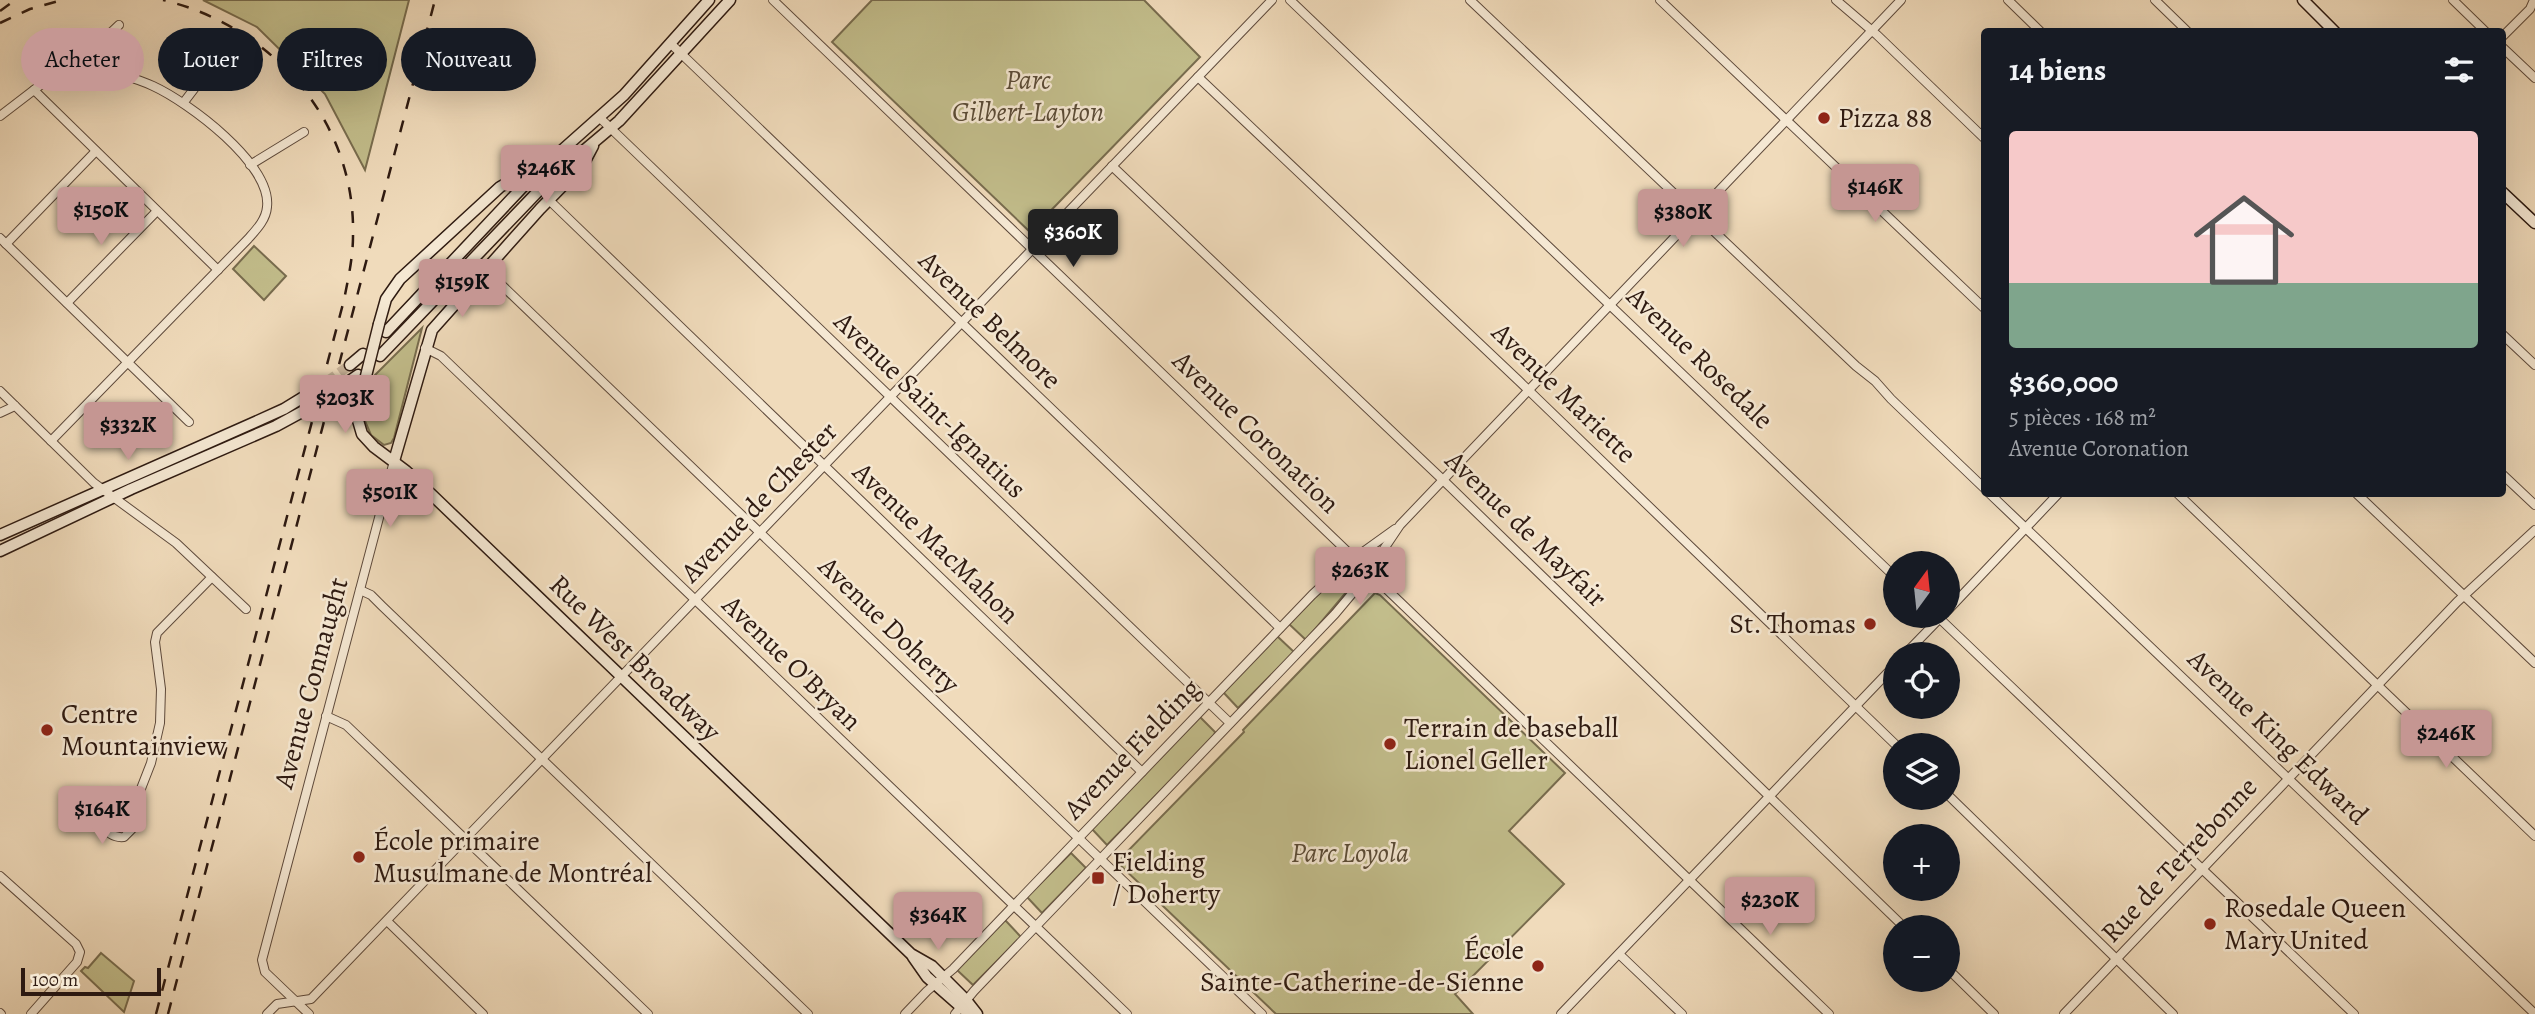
<!DOCTYPE html>
<html lang="fr">
<meta charset="utf-8">
<style>
body{margin:0;font-family:Alegreya,serif;background:#242831;color:#f1f3f6;height:100vh;display:flex;flex-direction:column;font-size:26px;white-space:nowrap}
*{box-sizing:border-box;margin:0}
p{font-size:23px;color:#9ea1a6}
.icon{flex:none;width:38px;height:38px;fill:none;stroke:currentColor;stroke-width:2;stroke-linecap:round;stroke-linejoin:round}
.map{position:relative;flex:1;overflow:hidden}
.sheet{position:absolute;left:1981px;top:28px;width:525px;height:469px;display:flex;flex-direction:column;background:#171b24;border-radius:7px;box-shadow:0 7px 28px #0002}
.sheet>*{flex:none}
.banner{position:absolute;left:21px;top:28px;width:665px;height:63px;display:flex;gap:14px}
.needle{width:46px;rotate:15deg}
.buttons{position:absolute;left:1883px;top:551px;display:grid;gap:14px}
.buttons a{display:grid;place-items:center;width:77px;height:77px;border-radius:50%;background:#171b24;box-shadow:0 7px 28px #0002;font-size:35px}
.scale{position:absolute;left:21px;bottom:18px;width:140px;box-sizing:border-box;padding-left:7px;border:4px solid #2e1a11;border-top:0;font-size:19px;line-height:24px;white-space:nowrap;color:#2e1a11;-webkit-text-stroke:5px #f5e8d3;paint-order:stroke}
.price{position:absolute;translate:-50% -60px;padding:0 16px;border-radius:7px;background:#c59692;color:#111;font-size:23px;line-height:46px;filter:drop-shadow(0 2px 4px #0008)}
.price::after{content:'';position:absolute;left:50%;top:42px;width:21px;height:16px;margin-left:-10px;background:inherit;clip-path:polygon(0 0,100% 0,50% 100%)}
.price.on{background:#222;color:#fff}
ul{padding:0;list-style:none}
li{display:grid;align-content:center;gap:14px;height:371px;padding:0 28px}
li+li{border-top:2px solid #363941}
li span{display:grid;place-items:center;height:217px;border-radius:7px;color:#555}
li>.icon{margin-inline-start:auto}
span .icon{width:126px;height:126px;fill:#fffc;stroke-width:1}
li b{font-size:30px}
h2{display:flex;justify-content:space-between;align-items:center;height:84px;padding:0 28px;font-size:30px}
.chip{padding:0 24px;border-radius:32px;background:#171b24;box-shadow:0 7px 28px #0002;font-size:24px;line-height:63px}
.chip.on{background:#c59692;color:#111}
.map>svg:first-child{display:block}
</style>
<div class="map">
<svg width="2535" height="1014" viewBox="0 0 2535 1014">
<rect width="100%" height="100%" fill="#f0dbbb"/>
<filter id="stains"><feTurbulence type="fractalNoise" baseFrequency=".00286" numOctaves="4"/><feColorMatrix values="0 0 0 0 .2 0 0 0 0 .09 0 0 0 0 .02 0 0 0 .5 -.17"/></filter>
<radialGradient id="worn" r=".72"><stop offset=".6" stop-color="#630" stop-opacity="0"/><stop offset="1" stop-color="#630" stop-opacity=".3"/></radialGradient>
<g fill="#c2bd8b" stroke="#786c4e" stroke-width="2">
<polygon points="203,0 409,0 365,170 325,94 257,27"/>
<polygon points="872,0 1144,0 1200,57 1030,232 832,42"/>
<polygon points="254,246 286,276 264,300 233,269"/>
<polygon points="422,328 394,438 391,443 384,445 371,435 365,421 365,410 375,375"/>
<polygon points="1347,571 1355,579 1354,583 1306,640 1289,624 1319,593"/>
<polygon points="1375,593 1380,595 1565,773 1509,831 1564,884 1455,994 1473,1014 1276,1014 1120,865 1119,860 1244,732 1243,730"/>
<polygon points="1277,636 1294,652 1238,708 1224,693 1224,691"/>
<polygon points="1200,717 1215,732 1214,736 1107,845 1092,829"/>
<polygon points="1071,853 1086,868 1042,913 1027,897"/>
<polygon points="1003,921 1006,921 1021,937 973,985 957,970"/>
<polygon points="101,953 134,981 124,1012 81,971 85,967 88,968"/>
</g>
<g fill="none" stroke-linecap="round" stroke-linejoin="round">
<g stroke="#c9b499" stroke-width="10" stroke-dasharray="10 5" stroke-linecap="butt">
<polyline points="315,390 350,365"/>
<polyline points="311,407 345,384"/>
</g>
<g stroke="#5e4a3c" stroke-width="10">
<g id="street">
<polyline points="773,0 1829,1014"/>
<polyline points="1290,0 1895,577"/>
<polyline points="1470,0 1856,366 1875,381 1891,399 1984,488"/>
<polyline points="1660,0 1984,308"/>
<polyline points="1836,0 1877,35 1984,138"/>
<polyline points="2008,0 2041,32"/>
<polyline points="2155,0 2188,32"/>
<polyline points="2453,0 2486,32"/>
<polyline points="2502,37 2530,9 2534,0"/>
<polyline points="670,43 1280,628"/>
<polyline points="2502,47 2535,78"/>
<polyline points="1198,77 1519,381 1897,746"/>
<polyline points="34,90 218,270"/>
<polyline points="184,102 197,85 231,57"/>
<polyline points="0,116 60,70 82,60 119,25"/>
<polyline points="600,118 1230,723"/>
<polyline points="250,165 304,132"/>
<polyline points="1112,166 1443,480 1905,928"/>
<polyline points="549,200 1142,772"/>
<polyline points="0,238 189,422"/>
<polyline points="6,244 96,151"/>
<polyline points="485,269 1262,1014"/>
<polyline points="67,303 157,211"/>
<polyline points="2502,334 2535,365"/>
<polyline points="425,348 441,356 1127,1014"/>
<polyline points="0,391 94,483 176,543 246,609"/>
<polyline points="0,413 15,406"/>
<path d="M51,441l197,-202c8,-9 18,-19 19,-32 5,-43 -79,-105 -114,-121 -23,-11 -48,-14 -71,-26"/>
<polyline points="2502,474 2535,505"/>
<polyline points="1990,494 2535,1014"/>
<polyline points="2178,494 2535,836"/>
<polyline points="2357,494 2535,663"/>
<polyline points="360,590 371,595 382,606 808,1014"/>
<polyline points="1948,610 2058,494"/>
<polyline points="1937,616 2354,1014"/>
<polyline points="1905,654 1942,616"/>
<polyline points="326,716 346,725 648,1014"/>
<polyline points="1948,795 2173,1014"/>
<path d="M135,804h-14l-13,7 -5,12c3,10 11,15 21,14l10,-10 5,-16 -4,-7 16,-41 9,-40 1,-34 -6,-47 2,-9 55,-56"/>
<polyline points="0,876 76,944 80,952 77,962 31,1014"/>
<polyline points="387,921 483,1014"/>
<polyline points="1619,954 1682,1014"/>
<polyline points="1948,969 1994,1014"/>
<polyline points="0,1013 1,1014"/>
<polyline points="267,1014 277,1004 311,999 1272,0"/>
<polyline points="309,1014 265,972 262,960 394,461"/>
<polyline points="905,1014 927,991 953,969 1312,595 1342,567 1395,529"/>
<polyline points="955,1014 974,991 1335,614 1361,583 1400,525 1901,0"/>
<polyline points="1561,1014 1895,665"/>
<polyline points="2064,1014 2457,602 2535,530"/>
</g>
</g>
<g stroke="#2e1a11" stroke-width="13">
<g id="secondary">
<polyline points="2303,0 2335,32"/>
<polyline points="2502,192 2535,223"/>
<polyline points="379,324 386,299 400,279 500,187 512,180 533,176"/>
<polyline points="386,332 533,176 624,95 709,0"/>
<polyline points="380,356 550,179 619,121 730,0"/>
<polyline points="350,365 363,354"/>
<polyline points="345,384 358,375"/>
<polyline points="364,384 357,417 362,434 374,447 406,471 432,495 911,954 932,966 966,1000 977,1014"/>
<polyline points="394,461 432,330 540,209 583,165 593,146"/>
<polyline points="0,535 253,423 284,409 315,390"/>
<polyline points="0,551 131,489 276,426 311,407"/>
<polyline points="913,957 927,977 969,1014"/>
</g>
</g>
<use href="#street" stroke="#f5e8d3" stroke-width="8"/>
<use href="#secondary" stroke="#f5e8d3" stroke-width="10"/>
<g stroke="#2e1a11" stroke-width="2.5" stroke-dasharray="12 12" stroke-linecap="butt">
<polyline points="0,11 15,0"/>
<polyline points="0,23 30,9 62,0"/>
<path d="M156,1014l188,-714c4,-21 9,-42 9,-64 3,-115 -81,-210 -190,-236"/>
<polyline points="168,1014 435,0"/>
</g>
<g stroke="#2e1a11" stroke-width="13" stroke-linecap="butt">
<polyline id="secondary-bridge" points="364,384 379,324"/>
</g>
<use href="#secondary-bridge" stroke="#f5e8d3" stroke-width="10"/>
</g>
<g fill="#8f2418" stroke="#f5e8d3" stroke-width="2.5">
<circle cx="1824" cy="118" r="7"/>
<circle cx="1870" cy="624" r="7"/>
<circle cx="47" cy="730" r="7"/>
<circle cx="1390" cy="744" r="7"/>
<circle cx="359" cy="857" r="7"/>
<rect x="1091" y="871" width="14" height="14" rx="3.5"/>
<circle cx="2210" cy="924" r="7"/>
<circle cx="1538" cy="966" r="7"/>
</g>
<g text-anchor="middle" dominant-baseline="central" stroke-width="5" stroke-linejoin="round" paint-order="stroke">
<g font-size="28" font-style="italic" fill="#5a4b36" stroke="#f5e8d3">
<text x="1028" y="80">Parc<tspan x="1028" dy="32">Gilbert-Layton</tspan></text>
<text x="1350" y="853">Parc Loyola</text>
</g>
<g font-size="28" fill="#2e1a11" stroke="#f5e8d3" text-anchor="start">
<text x="1838" y="118">Pizza 88</text>
<text x="1856" y="624" text-anchor="end">St. Thomas</text>
<text x="61" y="714">Centre<tspan x="61" dy="32">Mountainview</tspan></text>
<text x="1404" y="728">Terrain de baseball<tspan x="1404" dy="32">Lionel Geller</tspan></text>
<text x="373" y="841">École primaire<tspan x="373" dy="32">Musulmane de Montréal</tspan></text>
<text x="1112" y="862">Fielding<tspan x="1112" dy="32">/ Doherty</tspan></text>
<text x="2224" y="908">Rosedale Queen<tspan x="2224" dy="32">Mary United</tspan></text>
<text x="1524" y="950" text-anchor="end">École<tspan x="1524" dy="32">Sainte-Catherine-de-Sienne</tspan></text>
</g>
<g font-size="28" fill="#2e1a11" stroke="#f5e8d3">
<text transform="translate(990 320) rotate(44)">Avenue Belmore</text>
<text transform="translate(1700 358) rotate(44)">Avenue Rosedale</text>
<text transform="translate(1564 393) rotate(44)">Avenue Mariette</text>
<text transform="translate(930 405) rotate(44)">Avenue Saint-Ignatius</text>
<text transform="translate(1256 432) rotate(44)">Avenue Coronation</text>
<text transform="translate(759 502) rotate(-46)">Avenue de Chester</text>
<text transform="translate(1526 529) rotate(44)">Avenue de Mayfair</text>
<text transform="translate(936 543) rotate(44)">Avenue MacMahon</text>
<text transform="translate(889 625) rotate(44)">Avenue Doherty</text>
<text transform="translate(635 658) rotate(44)">Rue West Broadway</text>
<text transform="translate(792 663) rotate(44)">Avenue O'Bryan</text>
<text transform="translate(311 683) rotate(-75)">Avenue Connaught</text>
<text transform="translate(2278 737) rotate(44)">Avenue King Edward</text>
<text transform="translate(1132 749) rotate(-46)">Avenue Fielding</text>
<text transform="translate(2179 860) rotate(-47)">Rue de Terrebonne</text>
</g>
</g>
<rect width="100%" height="100%" filter="url(#stains)"/>
<rect width="100%" height="100%" fill="url(#worn)"/>
</svg>
<div class="buttons">
<a><svg class="needle" viewBox="-14 -14 28 28"><path d="M0-13l5 13h-10z" fill="#e53935"/><path d="M0 13l5-13h-10z" fill="#9ea1a6"/></svg></a>
<a><svg class="icon" aria-label="locate" viewBox="0 0 24 24"><circle cx="12" cy="12" r="6"/><path d="M12 2v4M12 18v4M2 12h4M18 12h4"/></svg></a>
<a><svg class="icon" aria-label="layers" viewBox="0 0 24 24"><path d="M12 4l9 5-9 5-9-5zM3 14l9 5 9-5"/></svg></a>
<a>+</a>
<a>−</a>
</div>
<div class="scale">100 m</div>
<b class="price" style="left:546px;top:205px">$246K</b>
<b class="price" style="left:1875px;top:224px">$146K</b>
<b class="price" style="left:101px;top:247px">$150K</b>
<b class="price" style="left:1683px;top:249px">$380K</b>
<b class="price on" style="left:1073px;top:269px">$360K</b>
<b class="price" style="left:462px;top:319px">$159K</b>
<b class="price" style="left:345px;top:435px">$203K</b>
<b class="price" style="left:128px;top:462px">$332K</b>
<b class="price" style="left:390px;top:529px">$501K</b>
<b class="price" style="left:1360px;top:607px">$263K</b>
<b class="price" style="left:2446px;top:770px">$246K</b>
<b class="price" style="left:102px;top:846px">$164K</b>
<b class="price" style="left:1770px;top:937px">$230K</b>
<b class="price" style="left:938px;top:952px">$364K</b>
<div class="banner">
<a class="chip on">Acheter</a>
<a class="chip">Louer</a>
<a class="chip">Filtres</a>
<a class="chip">Nouveau</a>
</div>
<section class="sheet">
<h2>14 biens<svg class="icon" aria-label="filters" viewBox="0 0 24 24"><path d="M4 7h16M4 17h16"/><circle cx="9" cy="7" r="2"/><circle cx="15" cy="17" r="2"/></svg></h2>
<ul>
<li><span style="background:linear-gradient(#f6c9c9 70%,#7fa58c 0)"><svg class="icon" aria-label="home" viewBox="0 0 24 24"><path d="M3 11l9-7 9 7M6 9v11h12V9"/></svg></span><div><b>$360,000</b><p>5 pièces · 168 m²</p><p>Avenue Coronation</p></div></li>
</ul>
</section>
</div>
